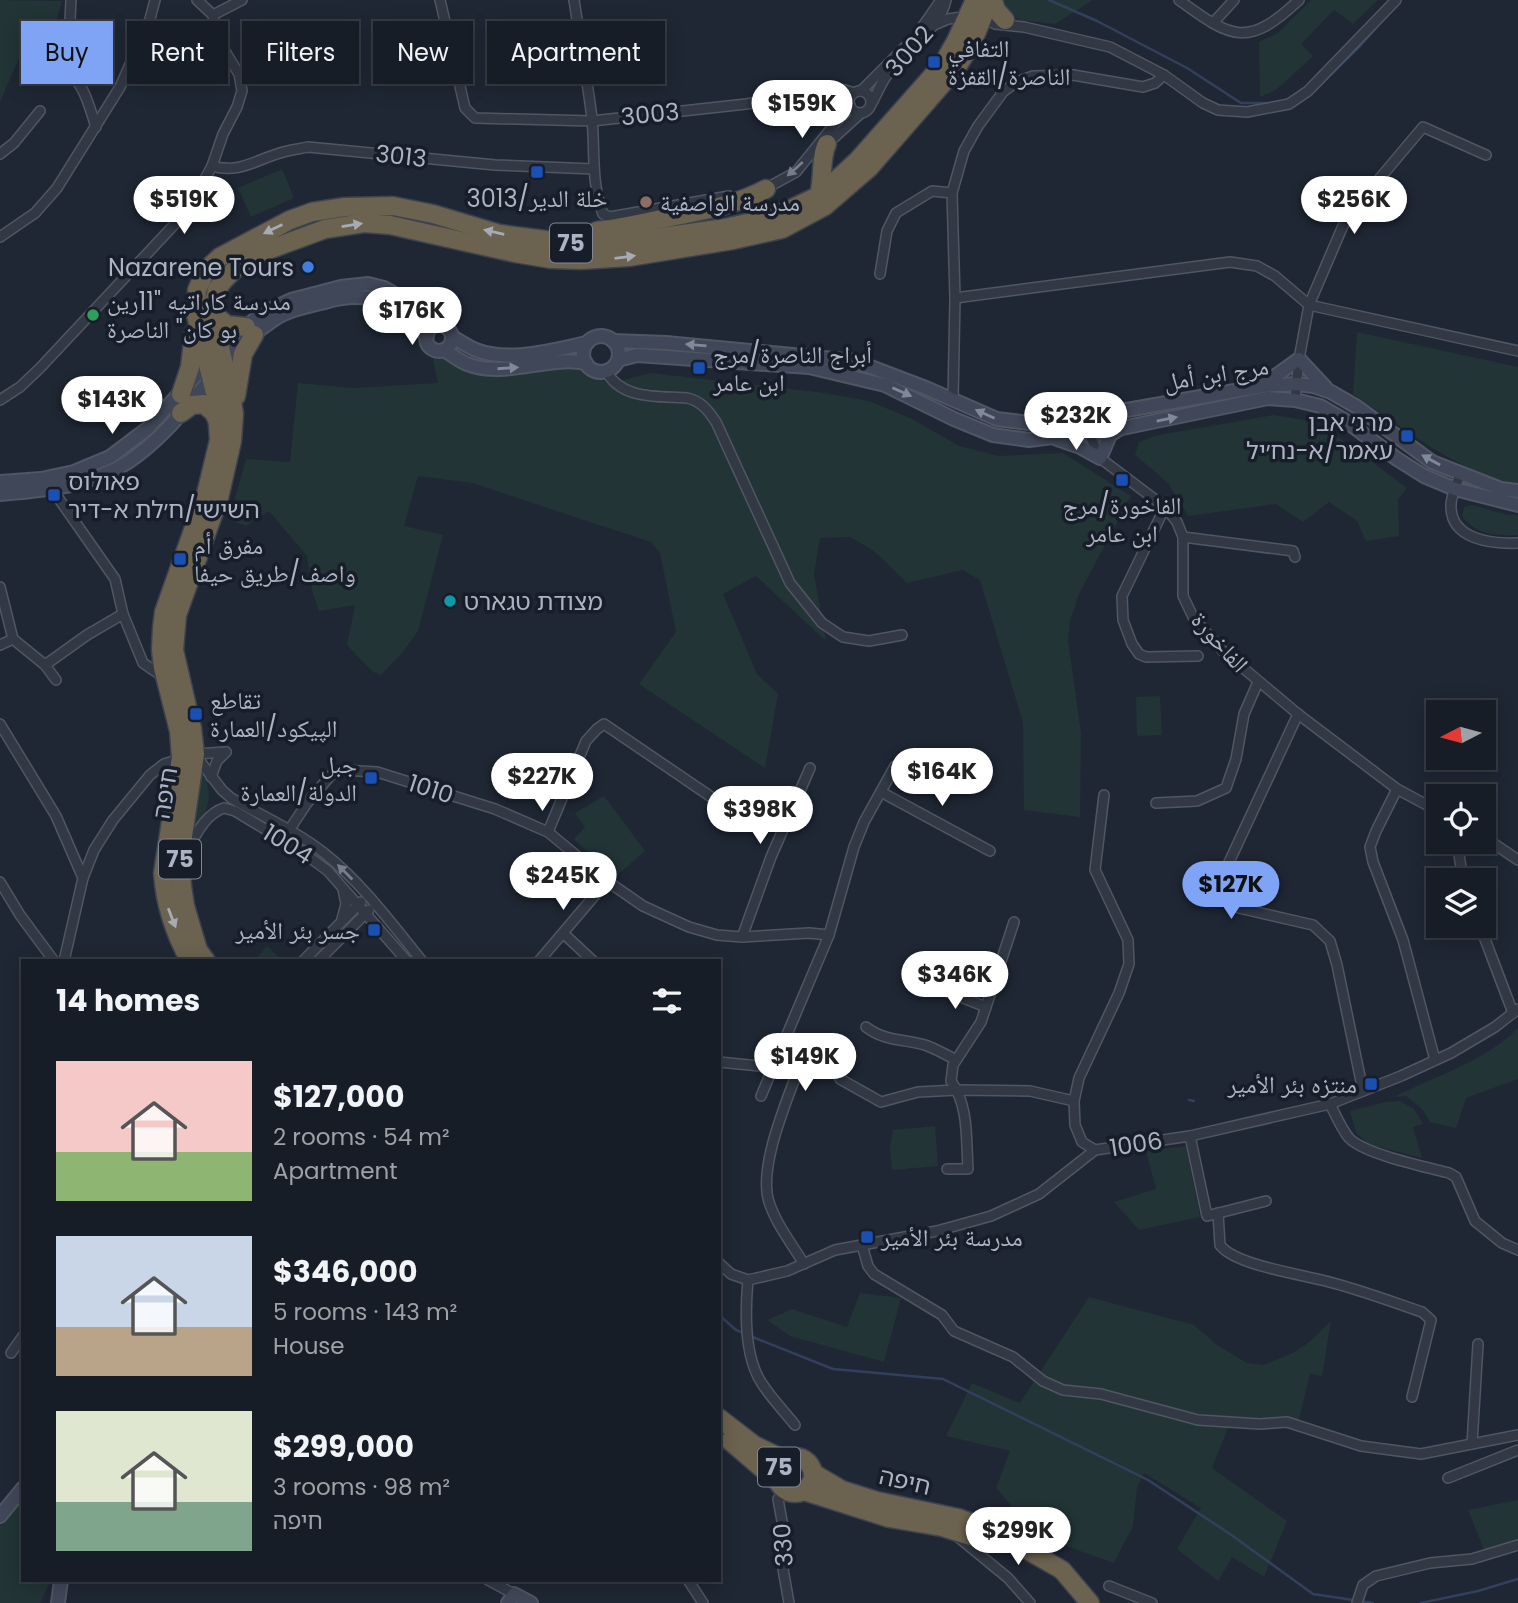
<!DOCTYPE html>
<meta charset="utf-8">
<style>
body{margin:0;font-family:Poppins,"Noto Naskh Arabic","Noto Sans Hebrew",sans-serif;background:#20262f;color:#f1f3f6;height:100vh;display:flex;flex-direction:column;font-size:26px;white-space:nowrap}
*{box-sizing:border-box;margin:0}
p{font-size:23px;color:#9ea2a7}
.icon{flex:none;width:38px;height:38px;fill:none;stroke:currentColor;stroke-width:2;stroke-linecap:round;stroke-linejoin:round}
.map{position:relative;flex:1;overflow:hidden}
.panel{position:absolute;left:21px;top:959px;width:700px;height:623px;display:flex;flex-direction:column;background:#171d27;border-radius:0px;box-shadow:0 4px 18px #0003,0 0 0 2px #363b44}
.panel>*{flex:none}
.banner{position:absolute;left:21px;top:21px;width:700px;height:63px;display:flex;gap:14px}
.needle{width:46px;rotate:264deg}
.controls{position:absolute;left:1426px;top:700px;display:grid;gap:14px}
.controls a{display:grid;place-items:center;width:70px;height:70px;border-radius:0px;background:#171d27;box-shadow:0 4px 18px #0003,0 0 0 2px #363b44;font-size:35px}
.price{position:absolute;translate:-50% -60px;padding:0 16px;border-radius:24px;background:#fff;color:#222;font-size:23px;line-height:46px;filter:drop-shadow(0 2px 4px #0008)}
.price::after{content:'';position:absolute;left:50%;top:42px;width:21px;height:16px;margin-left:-10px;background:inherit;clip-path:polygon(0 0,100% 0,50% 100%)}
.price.on{background:#7fa3f5;color:#111}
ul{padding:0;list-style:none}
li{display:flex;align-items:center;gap:21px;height:175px;padding:0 35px}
li span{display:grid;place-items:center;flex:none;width:196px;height:140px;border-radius:0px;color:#555}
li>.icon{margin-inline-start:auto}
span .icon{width:84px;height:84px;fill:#fffc;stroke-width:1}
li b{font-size:30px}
h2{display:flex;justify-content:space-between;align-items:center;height:84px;padding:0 35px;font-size:30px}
.tag{padding:0 24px;border-radius:0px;background:#171d27;box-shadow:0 4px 18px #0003,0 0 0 2px #363b44;font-size:24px;line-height:63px}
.tag.on{background:#7fa3f5;color:#111}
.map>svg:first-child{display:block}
</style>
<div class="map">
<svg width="1518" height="1603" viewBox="0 0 1518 1603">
<rect width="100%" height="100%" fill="#1f2734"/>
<g fill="#223436">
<polygon points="0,0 62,1 46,56 21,53 0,102"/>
<polygon points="1003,0 1093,0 1055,24 1020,20 1009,13"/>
<polygon points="1311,0 1378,0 1353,24 1334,10 1301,44 1313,56 1276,90 1260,97 1259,42 1278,33"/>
<polygon points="282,169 294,198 251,217 238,188"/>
<path d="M1357,332l161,35v118c-62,-14 -113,-56 -165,-91z"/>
<polygon points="445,352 471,367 578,366 609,384 650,373 825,393 869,401 912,419 959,446 998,456 1063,453 1131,496 1079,594 1070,621 1068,640 1081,733 1080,817 1024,810 1023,723 980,580 963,570 907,583 874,551 850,537 820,538 814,574 826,641 756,576 723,594 757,674 778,694 765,768 639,684 676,632 660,553 651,542 472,483 418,476 404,526 443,535 418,631 403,652 381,675 373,672 347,645 355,605 319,611 312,591 307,556 269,511 246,526 229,520 246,459 290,462 298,383 352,388 438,383 432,354"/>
<polygon points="1273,415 1304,420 1338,437 1407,488 1398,499 1399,536 1366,541 1357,521 1329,502 1303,522 1276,504 1188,516 1168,483 1135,455 1139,442 1154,436"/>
<path d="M1472,505l36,10h10v20c-22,1 -42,0 -56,-19l2,-9z"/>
<polygon points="1160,696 1162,735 1137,736 1136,697"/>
<path d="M200,770c18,26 6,42 -9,65z"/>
<polygon points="604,796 645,851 614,878 574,839 585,827 575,813"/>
<polygon points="267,946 283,961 254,961"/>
<path d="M1518,1028v51l-52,19 -10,30 -26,-6 -8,-13 -16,-13 -12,1c41,-21 90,-35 124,-69z"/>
<polygon points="1400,1101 1414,1109 1423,1124 1413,1127 1422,1158 1368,1144 1356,1132 1350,1111 1386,1102"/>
<polygon points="935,1126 938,1166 892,1170 890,1148 893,1130"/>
<polygon points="1186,1146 1200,1217 1139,1230 1114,1202 1156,1189 1146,1151"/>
<polygon points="860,1293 901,1298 884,1362 790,1336 767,1320 792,1309 847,1327"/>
<polygon points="1089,1297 1194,1325 1217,1345 1247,1363 1264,1365 1293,1353 1308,1343 1331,1321 1322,1376 1310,1374 1297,1427 1228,1428 1212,1468 1287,1521 1264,1577 1232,1557 1218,1581 1177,1549 1201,1508 1144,1473 1137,1488 1133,1526 1114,1563 1038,1536 996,1488 1010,1451 946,1436 972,1383 1020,1403"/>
<polygon points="23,1498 23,1580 51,1580 40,1603 0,1603 0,1525"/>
<polygon points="1518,1500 1518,1543 1487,1557 1468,1510"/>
</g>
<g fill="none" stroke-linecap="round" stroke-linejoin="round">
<g stroke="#33405c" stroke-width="2.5">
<polyline points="1049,0 1097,21 1187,68 1241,103 1271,103"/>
<polyline points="1320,85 1360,46 1393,9"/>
<polyline points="1189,1100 1194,1101"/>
<polyline points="719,1315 736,1330 744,1333"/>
<polyline points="750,1336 833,1369 943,1379 1148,1480 1230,1534 1313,1594 1373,1603"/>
<polyline points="1421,1603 1478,1591 1518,1579"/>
</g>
<g stroke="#505663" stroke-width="12">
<g id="street">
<path d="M71,0l-1,20 -12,45 1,4c24,6 30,37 37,58"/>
<polyline points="197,0 213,15"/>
<polyline points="440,0 465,108 475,118 592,121 746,104 829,92 845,90 854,93"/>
<path d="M574,0c6,39 13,79 18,118 3,32 -1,66 11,96l7,3 119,-21"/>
<path d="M1179,0c53,39 69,48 120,0"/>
<polyline points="213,15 242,0"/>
<polyline points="981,17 995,24 1024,27 1110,47 1164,75 1203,103 1218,110 1247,112 1289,104 1308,91 1396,0"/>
<polyline points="1213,23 1234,0"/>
<polyline points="932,26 948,19 969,16"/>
<polyline points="918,33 941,0"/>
<circle cx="860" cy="102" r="11"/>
<polyline points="861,91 906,46"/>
<path d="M872,103c4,-8 8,-17 13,-25 17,-24 56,-50 61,-78"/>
<polyline points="827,144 860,114"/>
<polyline points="0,154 14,143 40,111"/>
<path d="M212,166c26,8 44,-6 68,-13 9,-3 19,-4 28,-6l187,18 99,4"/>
<polyline points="763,190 796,172 850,105"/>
<polyline points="0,237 35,213 57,188 120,87 150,19 155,0"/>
<polyline points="880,274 887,231 896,213 932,191 952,193"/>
<polyline points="955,298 1230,262 1257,266 1275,276 1309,305 1518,351"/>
<path d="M606,371c16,29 51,25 81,27 14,3 21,12 29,24l74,161 32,40 21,14 26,4 33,-6"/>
<polyline points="0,400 20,387 40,368 188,210 212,166 223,134 237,107 242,91 239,74 216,37 213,15"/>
<polyline points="953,400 955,298 952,193 964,151 978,126 1003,92 1016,82 1033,76 1073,75 1143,87 1155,83 1164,75"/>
<polyline points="1295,400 1299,359 1309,305 1342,228 1348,216 1423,127 1486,155"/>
<polyline points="1087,417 1089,433 1100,458 1165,507 1177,522 1183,537 1183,596 1194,619 1224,652 1298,714 1397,789 1438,811"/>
<path d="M1460,474c-3,10 -9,21 -9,31 -1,35 41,39 67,38"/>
<polyline points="52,489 115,579 123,614 143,663 165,678"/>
<polyline points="1165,507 1122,596 1123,620 1132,644 1139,654 1146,657 1198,656"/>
<polyline points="1183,537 1293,551 1295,557"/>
<polyline points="0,587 13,639 45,665 56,680"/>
<polyline points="0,645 13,639"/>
<polyline points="45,665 87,635 123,614"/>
<polyline points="1298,714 1224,873 1221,887 1225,900 1239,908 1313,925 1330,941 1337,965 1363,1091"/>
<polyline points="0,724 56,816 83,878"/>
<path d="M196,756l26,34 9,8c31,18 65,33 93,55 38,30 68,71 98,108"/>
<polyline points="211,777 217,761 226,752"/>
<polyline points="1397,789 1376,831 1370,847 1373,862 1403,940 1435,1060"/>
<polyline points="881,792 990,851"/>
<polyline points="1156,803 1197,801 1226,788 1236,759 1244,714 1258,682"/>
<polyline points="548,832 586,741 597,729 604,724 726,807"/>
<polyline points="1484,837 1518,860"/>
<polyline points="282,841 307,803 331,775 342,770 377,772 495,809 548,832 607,881 643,906 689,927 717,935 742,937 809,933 829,935"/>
<polyline points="1457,842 1463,880"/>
<path d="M187,854c7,-18 18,-40 37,-46l11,3 63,38 30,22 79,90"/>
<polyline points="0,882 20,915 54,961"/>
<polyline points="342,919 346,904 343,889"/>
<polyline points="1480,926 1513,1013"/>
<polyline points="564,934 593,961"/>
<polyline points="742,937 771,857 810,768"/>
<polyline points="64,961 83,878 94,850 113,820 150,775 164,764 195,754 226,752"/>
<polyline points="303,961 361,902"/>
<polyline points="318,961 369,910"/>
<polyline points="539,961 607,881"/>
<polyline points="935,987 986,1007"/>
<path d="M866,1027c18,14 37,12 59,18 11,4 20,9 31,15"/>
<path d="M719,1062l79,8c-12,33 -40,98 -29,132 7,22 23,42 35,62"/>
<polyline points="840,1079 881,1102 918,1092 957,1090 1030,1091 1074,1101"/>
<polyline points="761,1096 829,935 854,847 864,822 895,766"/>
<path d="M1330,1104c6,12 11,24 19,34 15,16 77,29 100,35l7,4 19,44 27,22 16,7"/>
<polyline points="1190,1136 1207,1216 1266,1201"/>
<polyline points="1095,1150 1082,1142 1075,1125 1074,1101 1079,1078 1119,993 1129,964 1128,940 1095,870 1104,795"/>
<path d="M947,1169h21c-2,-30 1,-63 -17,-88l2,-16 28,-43 33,-100"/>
<path d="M1218,1213l2,32c15,21 87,30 113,38 30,8 60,19 89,29l9,8 -19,77"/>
<polyline points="862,1245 868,1266 874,1274 942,1315 954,1331 1013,1357 1043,1381 1063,1390 1101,1394 1198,1420 1260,1424 1287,1422 1361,1446 1421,1454 1518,1435"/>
<polyline points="719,1263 731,1274 748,1280 787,1271 835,1250 937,1231 991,1216 1039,1194 1095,1150 1190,1136 1330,1104 1401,1076 1451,1053 1495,1027 1518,1009"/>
<path d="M748,1280c-3,32 -4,75 13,102 9,15 23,29 34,43"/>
<polyline points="11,1353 23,1336"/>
<polyline points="1472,1444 1478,1344"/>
<polyline points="1448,1478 1518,1450"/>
<polyline points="786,1491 778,1499 785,1538 783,1569 789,1603"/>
<polyline points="958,1537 1008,1578 1030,1603"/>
<polyline points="488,1580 514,1594"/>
<polyline points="688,1580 703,1603"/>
<polyline points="1109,1586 1152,1603"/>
<polyline points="1357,1603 1363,1585 1376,1576 1430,1563 1472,1559 1518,1545"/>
</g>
</g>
<g stroke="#505663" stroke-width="16">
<g id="secondary">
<circle cx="439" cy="338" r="13"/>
<circle cx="601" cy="354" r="18"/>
<path d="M452,337c8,4 16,10 24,13 34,13 77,0 111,-7"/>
<polyline points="613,341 666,343 855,361 926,388 997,419 1029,423 1087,417 1263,386 1297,384 1313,386 1331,392 1357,407 1432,462 1501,489 1518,491"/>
<path d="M444,350c7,4 15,11 23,14 39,15 80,-9 119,-1"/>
<polyline points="618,360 637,355 809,367 885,385 954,419 993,435 1029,440 1122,428 1268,398 1295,400 1320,406 1346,421 1397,459 1424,476 1455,489 1518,505"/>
<polyline points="1263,385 1299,359 1326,388"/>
<polyline points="1057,439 1080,447 1100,458 1110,435 1119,429"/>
<polyline points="0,482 41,479 74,472 110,457 147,429 220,349 261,314 291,300 341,287 368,284 384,288 400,297 439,325"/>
<path d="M0,494c45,-4 89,-7 128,-32 57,-38 88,-104 145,-142 16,-11 37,-14 55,-19 42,-12 71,3 99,35"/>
<polyline points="0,1516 23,1488"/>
<polyline points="58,1603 61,1580"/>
<polyline points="508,1603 514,1594 531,1603"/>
</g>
</g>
<g stroke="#3d434f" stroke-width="21">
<g id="highway">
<polyline points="993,0 996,10 1005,20"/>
<path d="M818,199c6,-18 2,-42 9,-55"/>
<path d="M597,231c22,-3 42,-7 64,-12 37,-8 71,-12 105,-30"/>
<polyline points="212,313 227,325 246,327"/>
<polyline points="181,394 190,367 194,333"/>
<polyline points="236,396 243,354 254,335"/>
<polyline points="181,413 192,405 204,404 214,413 218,422"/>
<path d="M190,961c-15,-27 -25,-57 -27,-88l18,-116 -2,-26 -16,-63 -2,-18 1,-22 2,-16 42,-118 13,-54 -3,-43 -20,-82 1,-25 9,-20 14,-13 70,-37 22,-8 33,-5 48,-1 40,8 67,20 76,10 79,-6 70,-10 49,-11 46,-22 38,-35 85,-96 13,-23 19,-41"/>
<polyline points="206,961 198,950 185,906 182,886 180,857 195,754 192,728 174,650 177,615 219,498 232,441 234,414 231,395 212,313 217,289 224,280 239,265 260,253 325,229 364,223 390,225 515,253 551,259 581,260 629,257 733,240 782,229 825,206 869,168 957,67 972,43 990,0"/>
<polyline points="719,1418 754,1445 785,1460"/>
<polyline points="730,1441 778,1482"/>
<circle cx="795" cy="1475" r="18"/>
<polyline points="813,1473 842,1490 877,1501 958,1518 994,1531 1062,1570 1090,1603"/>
<polyline points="804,1491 889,1518 942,1527 989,1542"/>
</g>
</g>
<use href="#street" stroke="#323945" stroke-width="9"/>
<use href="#secondary" stroke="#404758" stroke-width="12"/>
<use href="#highway" stroke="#6b624f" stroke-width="18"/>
</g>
<defs><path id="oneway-solid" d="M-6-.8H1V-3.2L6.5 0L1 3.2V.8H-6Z" transform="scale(1.75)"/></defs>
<g fill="#757c8a">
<use href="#oneway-solid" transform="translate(795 169) rotate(138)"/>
<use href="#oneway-solid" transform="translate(345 872) rotate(-135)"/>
</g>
<g fill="#a6abb6">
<use href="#oneway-solid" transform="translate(352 225) rotate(-9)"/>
<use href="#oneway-solid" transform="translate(273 229) rotate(154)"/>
<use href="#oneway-solid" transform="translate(494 232) rotate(-167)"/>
<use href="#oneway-solid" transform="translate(625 257) rotate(-7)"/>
<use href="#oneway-solid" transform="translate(172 918) rotate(69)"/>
</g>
<g fill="#818898">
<use href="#oneway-solid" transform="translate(696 345) rotate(-175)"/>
<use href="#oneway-solid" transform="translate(508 368) rotate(-4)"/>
<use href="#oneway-solid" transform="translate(902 392) rotate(24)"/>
<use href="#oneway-solid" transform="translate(985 414) rotate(-156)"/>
<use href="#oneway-solid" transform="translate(1167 419) rotate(-11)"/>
<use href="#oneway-solid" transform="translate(1431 460) rotate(-151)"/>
</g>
<g fill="#1a4fb4" stroke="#181e29" stroke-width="2.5">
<rect x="927" y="55" width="14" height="14" rx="3.5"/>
<rect x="530" y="165" width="14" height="14" rx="3.5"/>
<rect x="692" y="361" width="14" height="14" rx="3.5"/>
<rect x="1400" y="429" width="14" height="14" rx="3.5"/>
<rect x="1115" y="473" width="14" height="14" rx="3.5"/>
<rect x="47" y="488" width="14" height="14" rx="3.5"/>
<rect x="173" y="552" width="14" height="14" rx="3.5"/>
<rect x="189" y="707" width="14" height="14" rx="3.5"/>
<rect x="364" y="771" width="14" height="14" rx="3.5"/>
<rect x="367" y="923" width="14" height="14" rx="3.5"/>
<rect x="1364" y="1077" width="14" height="14" rx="3.5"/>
<rect x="860" y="1230" width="14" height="14" rx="3.5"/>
</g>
<circle fill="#8d6e63" stroke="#181e29" stroke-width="2.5" cx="646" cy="202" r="7"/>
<circle fill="#3f7fe0" stroke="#181e29" stroke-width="2.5" cx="308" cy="267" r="7"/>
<circle fill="#2e9e5b" stroke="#181e29" stroke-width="2.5" cx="93" cy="315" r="7"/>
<circle fill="#0f9aa8" stroke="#181e29" stroke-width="2.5" cx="450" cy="601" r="7"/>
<g text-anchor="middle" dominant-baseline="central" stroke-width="7" stroke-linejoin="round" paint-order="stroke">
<g fill="#181e29" stroke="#808694" stroke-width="2">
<rect x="550" y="223.5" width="42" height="39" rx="5"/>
<rect x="159" y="839.5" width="42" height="39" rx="5"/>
<rect x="758" y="1447.5" width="42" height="39" rx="5"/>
</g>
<g font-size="23" font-weight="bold" fill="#acb3c2">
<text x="571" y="243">75</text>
<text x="180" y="859">75</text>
<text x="779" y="1467">75</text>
</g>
<g font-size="24" fill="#acb3c2" stroke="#181e29" text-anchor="start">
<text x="948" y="48">التفافي<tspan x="948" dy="28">الناصرة/القفزة</tspan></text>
<text x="537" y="198" text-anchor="middle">خلة الدير/3013</text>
<text x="660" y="202">مدرسة الواصفية</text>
<text x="294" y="267" text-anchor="end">Nazarene Tours</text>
<text x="107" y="301">مدرسة كاراتيه "11رين<tspan x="107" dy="28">بو كان" الناصرة</tspan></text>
<text x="713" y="354">أبراج الناصرة/مرج<tspan x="713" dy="28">ابن عامر</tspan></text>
<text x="1393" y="422" text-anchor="end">מרג׳ אבן<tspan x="1393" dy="28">עאמר/א-נח׳יל</tspan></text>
<text x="68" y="481">פאולוס<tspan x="68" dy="28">השישי/ח׳לת א-דיר</tspan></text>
<text x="1122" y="505" text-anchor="middle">الفاخورة/مرج<tspan x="1122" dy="28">ابن عامر</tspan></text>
<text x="194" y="545">مفرق أم<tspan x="194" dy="28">واصف/طريق حيفا</tspan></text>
<text x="464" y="601">מצודת טגארט</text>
<text x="210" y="700">تقاطع<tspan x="210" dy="28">الپيكود/العمارة</tspan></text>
<text x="357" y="764" text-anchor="end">جبل<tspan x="357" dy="28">الدولة/العمارة</tspan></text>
<text x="360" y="930" text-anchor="end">جسر بئر الأمير</text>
<text x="1357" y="1084" text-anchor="end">منتزه بئر الأمير</text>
<text x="881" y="1237">مدرسة بئر الأمير</text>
</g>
<g font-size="24" fill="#acb3c2" stroke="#181e29">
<text transform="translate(909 51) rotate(-49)">3002</text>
<text transform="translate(650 114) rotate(-6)">3003</text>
<text transform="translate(401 156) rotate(6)">3013</text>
<text transform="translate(1216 374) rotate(-9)">مرج ابن أمل</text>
<text transform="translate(1220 642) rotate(48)">الفاخورة</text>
<text transform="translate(431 789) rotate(18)">1010</text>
<text transform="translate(165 793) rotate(-81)">חיפה</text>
<text transform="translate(288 844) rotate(32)">1004</text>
<text transform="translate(1136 1144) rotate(-9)">1006</text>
<text transform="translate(905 1481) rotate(13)">חיפה</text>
<text transform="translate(783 1545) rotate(-94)">330</text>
</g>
</g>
</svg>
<div class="controls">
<a><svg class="needle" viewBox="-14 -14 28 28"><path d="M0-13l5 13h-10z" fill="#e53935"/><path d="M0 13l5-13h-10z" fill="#9ea2a7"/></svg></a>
<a><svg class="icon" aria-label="locate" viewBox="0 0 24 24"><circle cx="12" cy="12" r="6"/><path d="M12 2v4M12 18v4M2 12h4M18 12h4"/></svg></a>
<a><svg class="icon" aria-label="layers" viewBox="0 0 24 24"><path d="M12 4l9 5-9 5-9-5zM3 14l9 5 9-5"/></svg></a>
</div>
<b class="price" style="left:802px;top:140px">$159K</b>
<b class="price" style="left:184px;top:236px">$519K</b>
<b class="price" style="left:1354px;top:236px">$256K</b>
<b class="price" style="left:412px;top:347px">$176K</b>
<b class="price" style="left:112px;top:436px">$143K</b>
<b class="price" style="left:1076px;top:452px">$232K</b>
<b class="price" style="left:942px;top:808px">$164K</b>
<b class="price" style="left:542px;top:813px">$227K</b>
<b class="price" style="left:760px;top:846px">$398K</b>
<b class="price" style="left:563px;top:912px">$245K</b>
<b class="price on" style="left:1231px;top:921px">$127K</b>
<b class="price" style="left:955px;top:1011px">$346K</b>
<b class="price" style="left:805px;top:1093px">$149K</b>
<b class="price" style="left:1018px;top:1567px">$299K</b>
<div class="banner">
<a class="tag on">Buy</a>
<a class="tag">Rent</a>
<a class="tag">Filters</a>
<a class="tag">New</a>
<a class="tag">Apartment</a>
</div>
<section class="panel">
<h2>14 homes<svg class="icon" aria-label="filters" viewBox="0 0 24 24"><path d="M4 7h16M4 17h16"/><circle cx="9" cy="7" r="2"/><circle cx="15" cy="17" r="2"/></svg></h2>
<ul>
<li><span style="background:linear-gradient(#f6c9c9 65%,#8fb573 0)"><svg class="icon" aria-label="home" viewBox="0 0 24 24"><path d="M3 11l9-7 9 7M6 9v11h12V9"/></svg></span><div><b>$127,000</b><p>2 rooms · 54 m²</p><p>Apartment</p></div></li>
<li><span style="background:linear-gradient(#c9d6e8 65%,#b9a48a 0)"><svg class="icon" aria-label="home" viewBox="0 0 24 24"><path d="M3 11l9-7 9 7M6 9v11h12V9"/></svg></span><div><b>$346,000</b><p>5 rooms · 143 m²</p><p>House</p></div></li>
<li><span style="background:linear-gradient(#dfe7d0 65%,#7fa58c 0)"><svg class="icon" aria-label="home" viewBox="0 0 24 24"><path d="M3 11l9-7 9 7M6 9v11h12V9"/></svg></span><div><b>$299,000</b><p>3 rooms · 98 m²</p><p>חיפה</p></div></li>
</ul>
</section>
</div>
